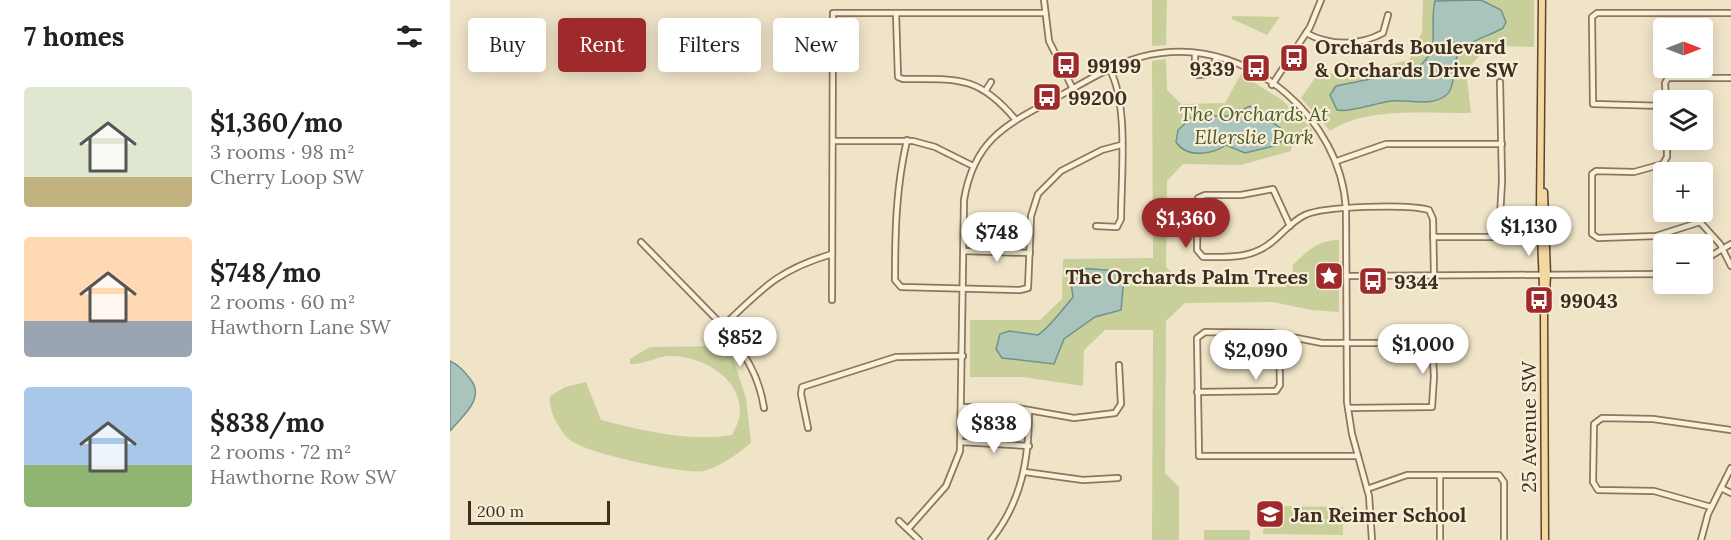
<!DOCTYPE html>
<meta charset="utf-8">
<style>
body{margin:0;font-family:Lora,serif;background:#f6f6f6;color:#222;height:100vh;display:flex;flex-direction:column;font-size:22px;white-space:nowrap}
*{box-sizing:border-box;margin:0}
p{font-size:20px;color:#767676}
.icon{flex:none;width:33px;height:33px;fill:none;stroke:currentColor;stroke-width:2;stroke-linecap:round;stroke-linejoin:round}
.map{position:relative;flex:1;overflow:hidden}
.details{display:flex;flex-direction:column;background:#fff;width:450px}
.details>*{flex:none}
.hud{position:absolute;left:18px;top:18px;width:570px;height:54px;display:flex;gap:12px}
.needle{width:39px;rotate:90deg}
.fabs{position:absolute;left:1203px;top:18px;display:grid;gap:12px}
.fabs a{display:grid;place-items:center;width:60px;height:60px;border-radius:6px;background:#fff;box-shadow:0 3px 15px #0003;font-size:30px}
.scale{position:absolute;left:18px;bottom:15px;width:142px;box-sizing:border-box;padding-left:6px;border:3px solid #3d2e20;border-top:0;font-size:16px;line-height:21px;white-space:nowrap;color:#3d2e20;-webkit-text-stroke:4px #f7eed8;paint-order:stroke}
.price{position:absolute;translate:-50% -51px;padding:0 14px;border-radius:21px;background:#fff;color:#222;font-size:20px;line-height:39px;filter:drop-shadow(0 2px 3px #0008)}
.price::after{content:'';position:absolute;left:50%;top:36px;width:18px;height:14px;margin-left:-9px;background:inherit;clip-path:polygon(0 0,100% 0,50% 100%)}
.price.active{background:#9e2a2b;color:#fff}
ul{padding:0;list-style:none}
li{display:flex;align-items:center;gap:18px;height:150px;padding:0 24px}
li span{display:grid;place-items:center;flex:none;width:168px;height:120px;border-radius:6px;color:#555}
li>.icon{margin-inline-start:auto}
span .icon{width:72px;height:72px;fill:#fffc;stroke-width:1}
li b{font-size:26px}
h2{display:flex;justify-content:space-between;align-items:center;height:72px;padding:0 24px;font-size:26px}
.pill{padding:0 21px;border-radius:6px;background:#fff;box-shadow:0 3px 15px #0003;font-size:21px;line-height:54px}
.pill.active{background:#9e2a2b;color:#fff}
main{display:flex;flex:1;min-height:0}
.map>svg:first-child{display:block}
</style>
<main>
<section class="details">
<h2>7 homes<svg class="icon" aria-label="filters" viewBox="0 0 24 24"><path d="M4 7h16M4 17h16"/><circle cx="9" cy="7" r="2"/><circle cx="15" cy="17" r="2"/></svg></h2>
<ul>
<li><span style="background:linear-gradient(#dfe7d0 75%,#c2b280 0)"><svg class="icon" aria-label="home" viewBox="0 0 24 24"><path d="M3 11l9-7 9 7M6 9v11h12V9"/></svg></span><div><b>$1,360/mo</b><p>3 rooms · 98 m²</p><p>Cherry Loop SW</p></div></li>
<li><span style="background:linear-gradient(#ffd9b3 70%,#9aa5b1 0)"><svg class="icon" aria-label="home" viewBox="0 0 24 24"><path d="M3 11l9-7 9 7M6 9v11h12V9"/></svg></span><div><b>$748/mo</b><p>2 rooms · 60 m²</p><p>Hawthorn Lane SW</p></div></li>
<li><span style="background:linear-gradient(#a9c7e8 65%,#8fb573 0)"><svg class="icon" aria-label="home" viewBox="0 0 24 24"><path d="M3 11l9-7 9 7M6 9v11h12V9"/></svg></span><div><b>$838/mo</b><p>2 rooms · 72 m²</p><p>Hawthorne Row SW</p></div></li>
</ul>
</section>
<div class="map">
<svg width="1281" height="540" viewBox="0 0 1281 540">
<rect width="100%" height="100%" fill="#f0e4c8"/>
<g fill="#c9cf9b">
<polygon points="702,0 717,0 716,45 702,46"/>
<path d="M973,0h111v47l-39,-1 -15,9 -9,10 -4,14 4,34c-43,1 -103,-7 -141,18l-29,-33 18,-26 26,3 64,-15 13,-28z"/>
<polygon points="782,16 830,17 817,35 782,19"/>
<path d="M716,59l1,31 14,14 44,-1 16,-29 41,26 31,30 -21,15 -1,6 -50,14 -58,-1 -16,17 -1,86 20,20h99l7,-6 1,-16c14,-14 25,-25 46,-25v72l-27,-2 -39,-8 -88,1 -19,18 -1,152 14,14v53h-27l1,-210h-48l-21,20 -1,36 -60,-9h-53v-57h70l22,-21 1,-40 90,-1 -1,-197z"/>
<path d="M279,346l17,52 5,45c-14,11 -29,23 -47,28 -19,4 -119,-18 -134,-31 -11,-10 -22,-30 -20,-44l15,-9 21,-5 15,38c43,11 88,22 131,15 3,-6 8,-16 8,-23 1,-35 -39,-56 -69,-56 -14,0 -27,9 -41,8v-5l20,-12z"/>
<polygon points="814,506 893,507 893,535 813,534"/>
<rect x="754" y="530" width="46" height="10"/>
</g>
<g fill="#a9c4bc" stroke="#6f938a" stroke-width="1.5">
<path d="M1031,0l20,10 5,12 -3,6c-15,9 -37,12 -46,29 -5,11 -1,32 -12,39 -15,11 -38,3 -54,5 -15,2 -43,12 -54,9l-7,-15 6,-9 79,-16c29,-22 13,-39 20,-69z"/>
<path d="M800,106l33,24 3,5 -8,10 -33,8 -19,-8c-13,9 -39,14 -50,-3l2,-12 15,-14h37z"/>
<path d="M628,268l41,3 5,6 -3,33 -26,7 -31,22 -10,25 -52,-6 -6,-9 4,-15 9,-3 29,4c11,-7 26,-27 35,-38l-3,-22 3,-5z"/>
<path d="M0,361c10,5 14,10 21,19 14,19 -8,35 -21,51z"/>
</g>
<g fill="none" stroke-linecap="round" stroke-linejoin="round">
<g stroke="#8d765c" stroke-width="8">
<g id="minor">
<polyline points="594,0 599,41 623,89"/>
<path d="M446,13l2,64 5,2c54,0 75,-4 112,40"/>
<path d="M856,33c24,13 53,13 77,0l5,-18"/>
<polyline points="745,53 745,71 748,75 758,74 767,57"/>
<polyline points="822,85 860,27 871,0"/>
<polyline points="536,90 541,82"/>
<polyline points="1216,100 1215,83 1218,78 1281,78"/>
<polyline points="1214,106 1143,104 1142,17 1147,13 1281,13"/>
<path d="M457,140c-11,47 -12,92 -12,140l6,7 119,3 8,-2 3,-72 7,-22 23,-23 41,-21 19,-5"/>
<polyline points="1217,140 1217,157 1213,164 1184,172 1146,171 1142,174 1142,234 1148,238 1206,236 1250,222 1270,244 1281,266"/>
<polyline points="383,141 463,141 485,147 523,166"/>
<polyline points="887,161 936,144 1052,144"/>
<path d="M646,226l21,1 4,-8c0,-42 8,-113 -11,-149"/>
<path d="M840,226l-17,-37 -32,6h-36l-7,3 -1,52 6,7c26,0 50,2 70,-16 11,-9 19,-20 32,-26 19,-9 103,-11 124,-5l4,9 1,56"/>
<polyline points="983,237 1042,237 1049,234 1052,181 1050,82"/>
<path d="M191,242l82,84c40,-38 55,-56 109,-72"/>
<polyline points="514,251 580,253"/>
<polyline points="1252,261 1281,244"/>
<polyline points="896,276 1214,274"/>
<polyline points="382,300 383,13 594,13"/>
<path d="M273,326c21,26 36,49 41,82"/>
<polyline points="747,392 826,391 830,385 829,334"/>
<polyline points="512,407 567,408 624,418 665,413 671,404 669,365"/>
<polyline points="898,408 982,407 984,376 982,345 976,343 872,343 821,333 755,332 747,338 749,456 908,456"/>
<polyline points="358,428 351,394 352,387 446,357 513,356"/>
<polyline points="511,442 579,446"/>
<polyline points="575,472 633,480 668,478"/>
<polyline points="1271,488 1281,493"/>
<polyline points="917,489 957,475 1049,475 1054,482 1054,540"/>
<polyline points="1261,507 1204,491 1148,490 1143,482 1144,424 1152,418 1203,419 1281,430"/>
<polyline points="449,521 469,540"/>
<path d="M458,529l38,-43 14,-35 4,-251c10,-61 43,-76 92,-102 33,-18 67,-41 105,-45 90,-12 180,66 185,156l1,193 5,32 17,62 3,44"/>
<path d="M541,540c31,-39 38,-81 38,-130"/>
<polyline points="990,540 990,475"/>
<polyline points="1251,540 1258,514 1281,468"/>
</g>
</g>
<g stroke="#5b4430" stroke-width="9">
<g id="major">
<polyline points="1092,0 1090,209 1094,314 1095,540"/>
<polyline points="1094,192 1097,275 1095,310"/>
</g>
</g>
<use href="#minor" stroke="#faf1dc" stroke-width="4.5"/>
<use href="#major" stroke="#f3d9a0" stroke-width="6"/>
</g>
<defs>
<g id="bus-square" transform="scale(1.5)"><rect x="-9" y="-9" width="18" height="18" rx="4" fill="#9e2a2b" stroke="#f7eed8"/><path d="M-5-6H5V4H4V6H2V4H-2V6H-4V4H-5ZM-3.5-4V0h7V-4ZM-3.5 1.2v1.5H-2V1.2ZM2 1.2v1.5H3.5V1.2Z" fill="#fff"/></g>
<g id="sight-square" transform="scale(1.5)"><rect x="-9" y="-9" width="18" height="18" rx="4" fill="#9e2a2b" stroke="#f7eed8"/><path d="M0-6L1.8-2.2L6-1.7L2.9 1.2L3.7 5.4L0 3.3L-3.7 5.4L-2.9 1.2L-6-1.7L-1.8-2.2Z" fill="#fff"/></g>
<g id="school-square" transform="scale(1.5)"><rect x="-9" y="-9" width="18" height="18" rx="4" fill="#9e2a2b" stroke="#f7eed8"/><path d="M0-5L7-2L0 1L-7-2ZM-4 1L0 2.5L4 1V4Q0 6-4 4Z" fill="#fff"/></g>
</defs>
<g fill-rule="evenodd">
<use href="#bus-square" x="844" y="58"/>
<use href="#bus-square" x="616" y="65"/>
<use href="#bus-square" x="806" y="68"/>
<use href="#bus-square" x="597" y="97"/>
<use href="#sight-square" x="879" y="276"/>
<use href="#bus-square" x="923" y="281"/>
<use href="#bus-square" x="1089" y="300"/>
<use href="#school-square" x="820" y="514"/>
</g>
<g text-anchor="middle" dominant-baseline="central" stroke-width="4.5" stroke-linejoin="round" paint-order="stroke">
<g font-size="20" font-weight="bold" fill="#3d2e20" stroke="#f7eed8" text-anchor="start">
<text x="865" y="46">Orchards Boulevard<tspan x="865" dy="23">&amp; Orchards Drive SW</tspan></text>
<text x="637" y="65">99199</text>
<text x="785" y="68" text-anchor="end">9339</text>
<text x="618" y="97">99200</text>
<text x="858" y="276" text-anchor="end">The Orchards Palm Trees</text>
<text x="944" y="281">9344</text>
<text x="1110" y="300">99043</text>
<text x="841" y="514">Jan Reimer School</text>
</g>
<g font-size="20" font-style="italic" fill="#4d5a26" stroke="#f7eed8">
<text x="804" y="113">The Orchards At<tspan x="804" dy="23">Ellerslie Park</tspan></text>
</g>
<g font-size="20" fill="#3d2e20" stroke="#f7eed8">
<text transform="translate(1078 427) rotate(-90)">25 Avenue SW</text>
</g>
</g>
</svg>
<div class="fabs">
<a><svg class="needle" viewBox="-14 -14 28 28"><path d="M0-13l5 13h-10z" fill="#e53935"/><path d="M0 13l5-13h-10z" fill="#767676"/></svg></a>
<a><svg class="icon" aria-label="layers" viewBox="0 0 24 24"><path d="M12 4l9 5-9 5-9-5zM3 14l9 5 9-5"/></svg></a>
<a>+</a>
<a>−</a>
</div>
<div class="scale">200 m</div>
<b class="price active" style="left:736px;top:249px">$1,360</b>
<b class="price" style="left:1079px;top:257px">$1,130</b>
<b class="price" style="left:547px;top:263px">$748</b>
<b class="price" style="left:290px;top:368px">$852</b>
<b class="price" style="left:973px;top:375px">$1,000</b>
<b class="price" style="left:806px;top:381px">$2,090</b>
<b class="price" style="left:544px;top:454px">$838</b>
<div class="hud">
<a class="pill">Buy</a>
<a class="pill active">Rent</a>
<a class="pill">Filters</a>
<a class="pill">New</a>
</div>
</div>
</main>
